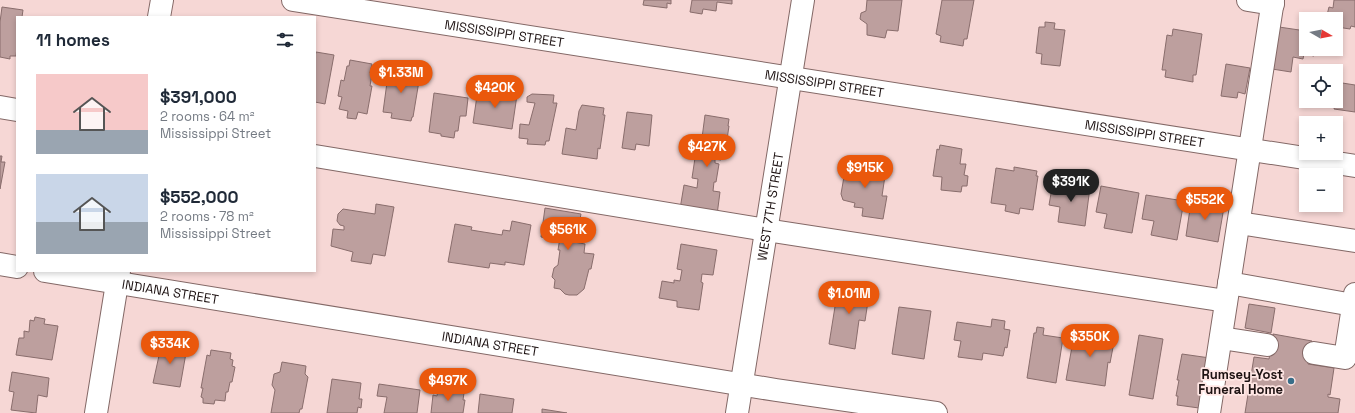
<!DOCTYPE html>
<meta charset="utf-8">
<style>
body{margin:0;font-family:"Space Grotesk",sans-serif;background:#f6f6f7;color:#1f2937;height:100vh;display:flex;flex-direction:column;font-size:15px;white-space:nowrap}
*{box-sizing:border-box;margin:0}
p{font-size:13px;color:#747a83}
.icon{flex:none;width:22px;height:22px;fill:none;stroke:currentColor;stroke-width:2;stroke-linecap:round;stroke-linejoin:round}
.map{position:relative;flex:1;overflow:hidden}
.panel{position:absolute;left:16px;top:16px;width:300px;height:256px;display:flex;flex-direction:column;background:#fff;border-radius:0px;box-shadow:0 2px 6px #0003}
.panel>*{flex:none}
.needle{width:26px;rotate:99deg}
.controls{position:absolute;left:1299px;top:12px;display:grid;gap:8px}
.controls a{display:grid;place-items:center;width:44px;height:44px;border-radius:0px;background:#fff;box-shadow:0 2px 6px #0003;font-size:20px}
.price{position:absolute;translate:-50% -34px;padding:0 9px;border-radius:14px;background:#ea580c;color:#fff;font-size:13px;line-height:26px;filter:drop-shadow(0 1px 2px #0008)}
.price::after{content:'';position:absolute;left:50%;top:24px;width:12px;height:9px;margin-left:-6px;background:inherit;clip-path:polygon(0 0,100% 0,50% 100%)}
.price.selected{background:#222;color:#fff}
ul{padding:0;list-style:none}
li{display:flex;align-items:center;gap:12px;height:100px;padding:0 20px}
li span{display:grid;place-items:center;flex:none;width:112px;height:80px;border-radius:0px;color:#555}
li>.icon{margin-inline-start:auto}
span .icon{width:48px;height:48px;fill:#fffc;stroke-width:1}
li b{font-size:17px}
h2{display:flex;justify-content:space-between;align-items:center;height:48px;padding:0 20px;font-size:17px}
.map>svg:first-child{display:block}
</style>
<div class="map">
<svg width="1355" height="413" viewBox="0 0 1355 413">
<rect width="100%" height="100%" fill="#f6d7d5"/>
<g fill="#bd9f9e" stroke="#896d6c">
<polygon points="644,0 671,0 671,4 667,3 667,8 643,5"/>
<polygon points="692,0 732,0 732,4 717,2 716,11 703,9 702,14 690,12"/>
<polygon points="867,0 902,0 898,31 887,30 885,38 867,35 867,24 860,19 861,13 866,11"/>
<polygon points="942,0 974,0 967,39 964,39 963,46 940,42 941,36 936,34"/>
<polygon points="1334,0 1355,0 1355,27 1351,26 1350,29 1337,27 1338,22 1336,22 1336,19 1326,19 1329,7 1333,8"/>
<polygon points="2,7 23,10 22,17 17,17 17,47 16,56 10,56 10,59 0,57 0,22"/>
<polygon points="1045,22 1055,23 1054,29 1065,30 1060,66 1041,64 1042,54 1036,53 1039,27 1045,27"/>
<polygon points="1279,27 1306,31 1306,49 1316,49 1314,56 1304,54 1303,59 1293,57 1291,72 1272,69"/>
<polygon points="1173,29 1202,34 1196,75 1193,75 1193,82 1165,77 1166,70 1162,70 1167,35 1172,36"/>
<polygon points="316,52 334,55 325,104 315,102 315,57"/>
<polygon points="350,60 372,64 370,73 372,74 370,86 372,86 367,114 358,112 356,119 347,118 348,111 339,109 342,97 338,96 341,80 344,81 347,66 349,66"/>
<polygon points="1226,64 1250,68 1245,94 1238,92 1237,98 1221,96"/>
<polygon points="392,68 416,72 414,80 419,81 413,117 412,117 411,121 391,118 392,113 383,112 388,75 391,76"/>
<polygon points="1336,82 1355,85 1355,112 1334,109 1336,101"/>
<polygon points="478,89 517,95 512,129 473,123"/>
<polygon points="434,93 468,98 466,116 460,116 458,131 455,131 454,138 441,136 441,134 429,132"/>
<polygon points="532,94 554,95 553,103 557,103 549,141 546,141 545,145 527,144 528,139 519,138 520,124 529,125 535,103 527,102 527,97"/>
<polygon points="582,105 604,108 603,115 605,115 600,149 598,148 597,159 562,154 566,128 576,130 579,111"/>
<polygon points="627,112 652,115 649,146 636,144 635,150 622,148"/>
<polygon points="705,115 729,119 728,126 729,126 726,146 724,146 721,160 715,159 715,163 719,164 716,182 714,182 713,191 720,192 717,215 680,209 684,185 697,188 698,179 692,178 698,138 702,138"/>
<polygon points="940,145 962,149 960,164 966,164 964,175 968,176 967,186 962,186 961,192 941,190 942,177 933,176 937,149 939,150"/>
<polygon points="0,156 2,156 1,162 5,162 0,189"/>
<polygon points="852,163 886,169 882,196 887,196 883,219 862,216 863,208 854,207 855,203 843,200 841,194 846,165 852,166"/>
<polygon points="1014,167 1037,171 1036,176 1038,176 1033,210 1020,208 1019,214 1005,211 1006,205 991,203 996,168 1014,171"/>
<polygon points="1053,182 1090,187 1085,226 1058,222 1060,207 1049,205"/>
<polygon points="1101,186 1139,193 1132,233 1104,228 1107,214 1096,212"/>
<polygon points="1146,195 1184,201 1177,240 1151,235 1154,221 1142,219"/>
<polygon points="1203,200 1212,201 1212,205 1224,207 1218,242 1186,236 1191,202 1203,204"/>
<polygon points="376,204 394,207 385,256 373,254 371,264 351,261 353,252 331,246 333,229 344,230 344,226 340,225 337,221 338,214 343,209 375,214"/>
<polygon points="545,208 581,214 577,234 575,234 574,242 585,244 584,253 594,254 591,269 589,269 584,289 577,295 569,295 565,294 560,289 554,288 555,280 552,277 554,268 558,265 560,250 558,250 561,231 556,231 554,239 541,237"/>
<polygon points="512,221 531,225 524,265 505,262 505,265 490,263 489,268 448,262 455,224 472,227 471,230 502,235 503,230 510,231"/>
<polygon points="681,244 717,250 713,275 702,274 701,282 703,283 699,310 677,307 677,301 659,298 662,281 674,283 674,280 680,281 682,270 677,269"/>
<polygon points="850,284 870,288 865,321 859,320 855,349 829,344 838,288 849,290"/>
<polygon points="1249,304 1275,308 1271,333 1245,328"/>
<polygon points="899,307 931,311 924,359 892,354"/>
<polygon points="35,317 45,319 44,324 58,326 52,360 16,355 19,338 24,338 24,331 29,332 30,320 34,321"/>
<polygon points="992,319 1005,321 1004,329 1010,330 1007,348 1005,347 1003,356 983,353 982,360 958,357 961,341 954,340 957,322 991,327"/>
<polygon points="1037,327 1044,328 1043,335 1063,338 1056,383 1027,378 1034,333 1036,333"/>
<polygon points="1075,330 1115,337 1110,363 1108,362 1105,386 1066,380"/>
<polygon points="1273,334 1312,341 1308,364 1334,368 1330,395 1328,394 1328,397 1340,399 1338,413 1245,413 1254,357 1269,359"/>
<polygon points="1139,335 1163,339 1153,399 1129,395"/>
<polygon points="162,342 184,346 183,352 186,353 180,387 153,383"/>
<polygon points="211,350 231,353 230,359 233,360 232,366 235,367 232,382 230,382 228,392 226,392 225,401 215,400 214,404 203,403 203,398 201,397 203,388 201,388 207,355 210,356"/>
<polygon points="1182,354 1210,358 1199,408 1177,405 1178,396 1176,396 1179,380 1177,380"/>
<polygon points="282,362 306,366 305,374 308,377 302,409 300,409 299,413 271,413 275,390 272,385 274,374 280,372"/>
<polygon points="12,372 49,378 47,397 38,395 36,413 11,410 14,392 9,391"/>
<polygon points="332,379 361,383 359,399 362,399 361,408 358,407 357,413 327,413"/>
<polygon points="379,384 420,390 417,413 384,413 387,397 377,396"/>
<polygon points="438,389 464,393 463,400 465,400 463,413 431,413 433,395 437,396"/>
<polygon points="480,394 514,399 512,413 478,413"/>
<polygon points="542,409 567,413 542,413"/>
</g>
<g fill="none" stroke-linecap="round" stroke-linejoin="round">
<g stroke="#836866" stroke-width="24">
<g id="minor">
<path id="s1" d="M293,0l1062,166"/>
<polyline points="1248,0 1273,4"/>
<polyline points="159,17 162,0"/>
<polyline points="0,107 17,110"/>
<polyline points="315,156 766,230 1226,301"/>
<polyline points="1239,223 1355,241"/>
<polyline points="0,264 17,267"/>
<path id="s2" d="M45,271l731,119 160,23"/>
<polyline points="1229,283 1353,305"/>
<polyline points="1221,338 1267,345"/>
<polyline points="1314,353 1345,358 1355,294"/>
<polyline points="96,413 119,271"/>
<path id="s3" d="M737,413l66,-413"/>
<polyline points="1209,413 1273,0"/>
</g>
</g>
<use href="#minor" stroke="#fff" stroke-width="22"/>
</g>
<circle fill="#386e89" stroke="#ffe6e4" stroke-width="1.5" cx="1291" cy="381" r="4"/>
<g text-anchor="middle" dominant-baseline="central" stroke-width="3.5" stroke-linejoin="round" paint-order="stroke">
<g font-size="13" fill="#1d1212" stroke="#ffe6e4">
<text stroke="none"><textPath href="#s1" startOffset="214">MISSISSIPPI STREET</textPath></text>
<text stroke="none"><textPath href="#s1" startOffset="538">MISSISSIPPI STREET</textPath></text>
<text stroke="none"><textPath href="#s1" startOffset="862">MISSISSIPPI STREET</textPath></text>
<text stroke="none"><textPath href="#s3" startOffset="209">WEST 7TH STREET</textPath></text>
<text stroke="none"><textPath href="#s2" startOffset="127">INDIANA STREET</textPath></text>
<text stroke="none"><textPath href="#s2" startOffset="451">INDIANA STREET</textPath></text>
</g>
<g font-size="13" font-weight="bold" fill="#1d1212" stroke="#ffe6e4" text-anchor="end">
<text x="1283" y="374">Rumsey-Yost<tspan x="1283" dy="15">Funeral Home</tspan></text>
</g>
</g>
</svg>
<div class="controls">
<a><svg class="needle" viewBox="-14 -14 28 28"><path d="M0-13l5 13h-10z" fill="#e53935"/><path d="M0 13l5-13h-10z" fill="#747a83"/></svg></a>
<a><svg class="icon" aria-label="locate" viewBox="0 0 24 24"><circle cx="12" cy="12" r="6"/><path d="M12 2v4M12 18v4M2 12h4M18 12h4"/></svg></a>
<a>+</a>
<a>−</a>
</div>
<b class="price" style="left:401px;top:94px">$1.33M</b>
<b class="price" style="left:495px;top:109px">$420K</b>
<b class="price" style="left:707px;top:168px">$427K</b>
<b class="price" style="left:865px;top:189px">$915K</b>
<b class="price selected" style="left:1071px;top:203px">$391K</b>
<b class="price" style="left:1205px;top:221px">$552K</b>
<b class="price" style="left:568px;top:251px">$561K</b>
<b class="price" style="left:849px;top:315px">$1.01M</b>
<b class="price" style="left:1090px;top:358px">$350K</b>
<b class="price" style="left:170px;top:365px">$334K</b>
<b class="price" style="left:448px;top:402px">$497K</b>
<section class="panel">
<h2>11 homes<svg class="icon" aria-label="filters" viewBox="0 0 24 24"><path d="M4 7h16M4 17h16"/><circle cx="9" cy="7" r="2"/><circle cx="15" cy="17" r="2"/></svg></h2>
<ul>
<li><span style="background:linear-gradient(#f6c9c9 70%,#9aa5b1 0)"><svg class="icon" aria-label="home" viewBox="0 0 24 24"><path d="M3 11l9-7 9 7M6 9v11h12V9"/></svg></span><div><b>$391,000</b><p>2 rooms · 64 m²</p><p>Mississippi Street</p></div></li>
<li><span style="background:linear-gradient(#c9d6e8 60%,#9aa5b1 0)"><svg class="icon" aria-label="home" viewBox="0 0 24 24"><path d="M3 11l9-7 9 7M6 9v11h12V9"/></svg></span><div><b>$552,000</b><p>2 rooms · 78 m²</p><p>Mississippi Street</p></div></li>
</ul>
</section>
</div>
